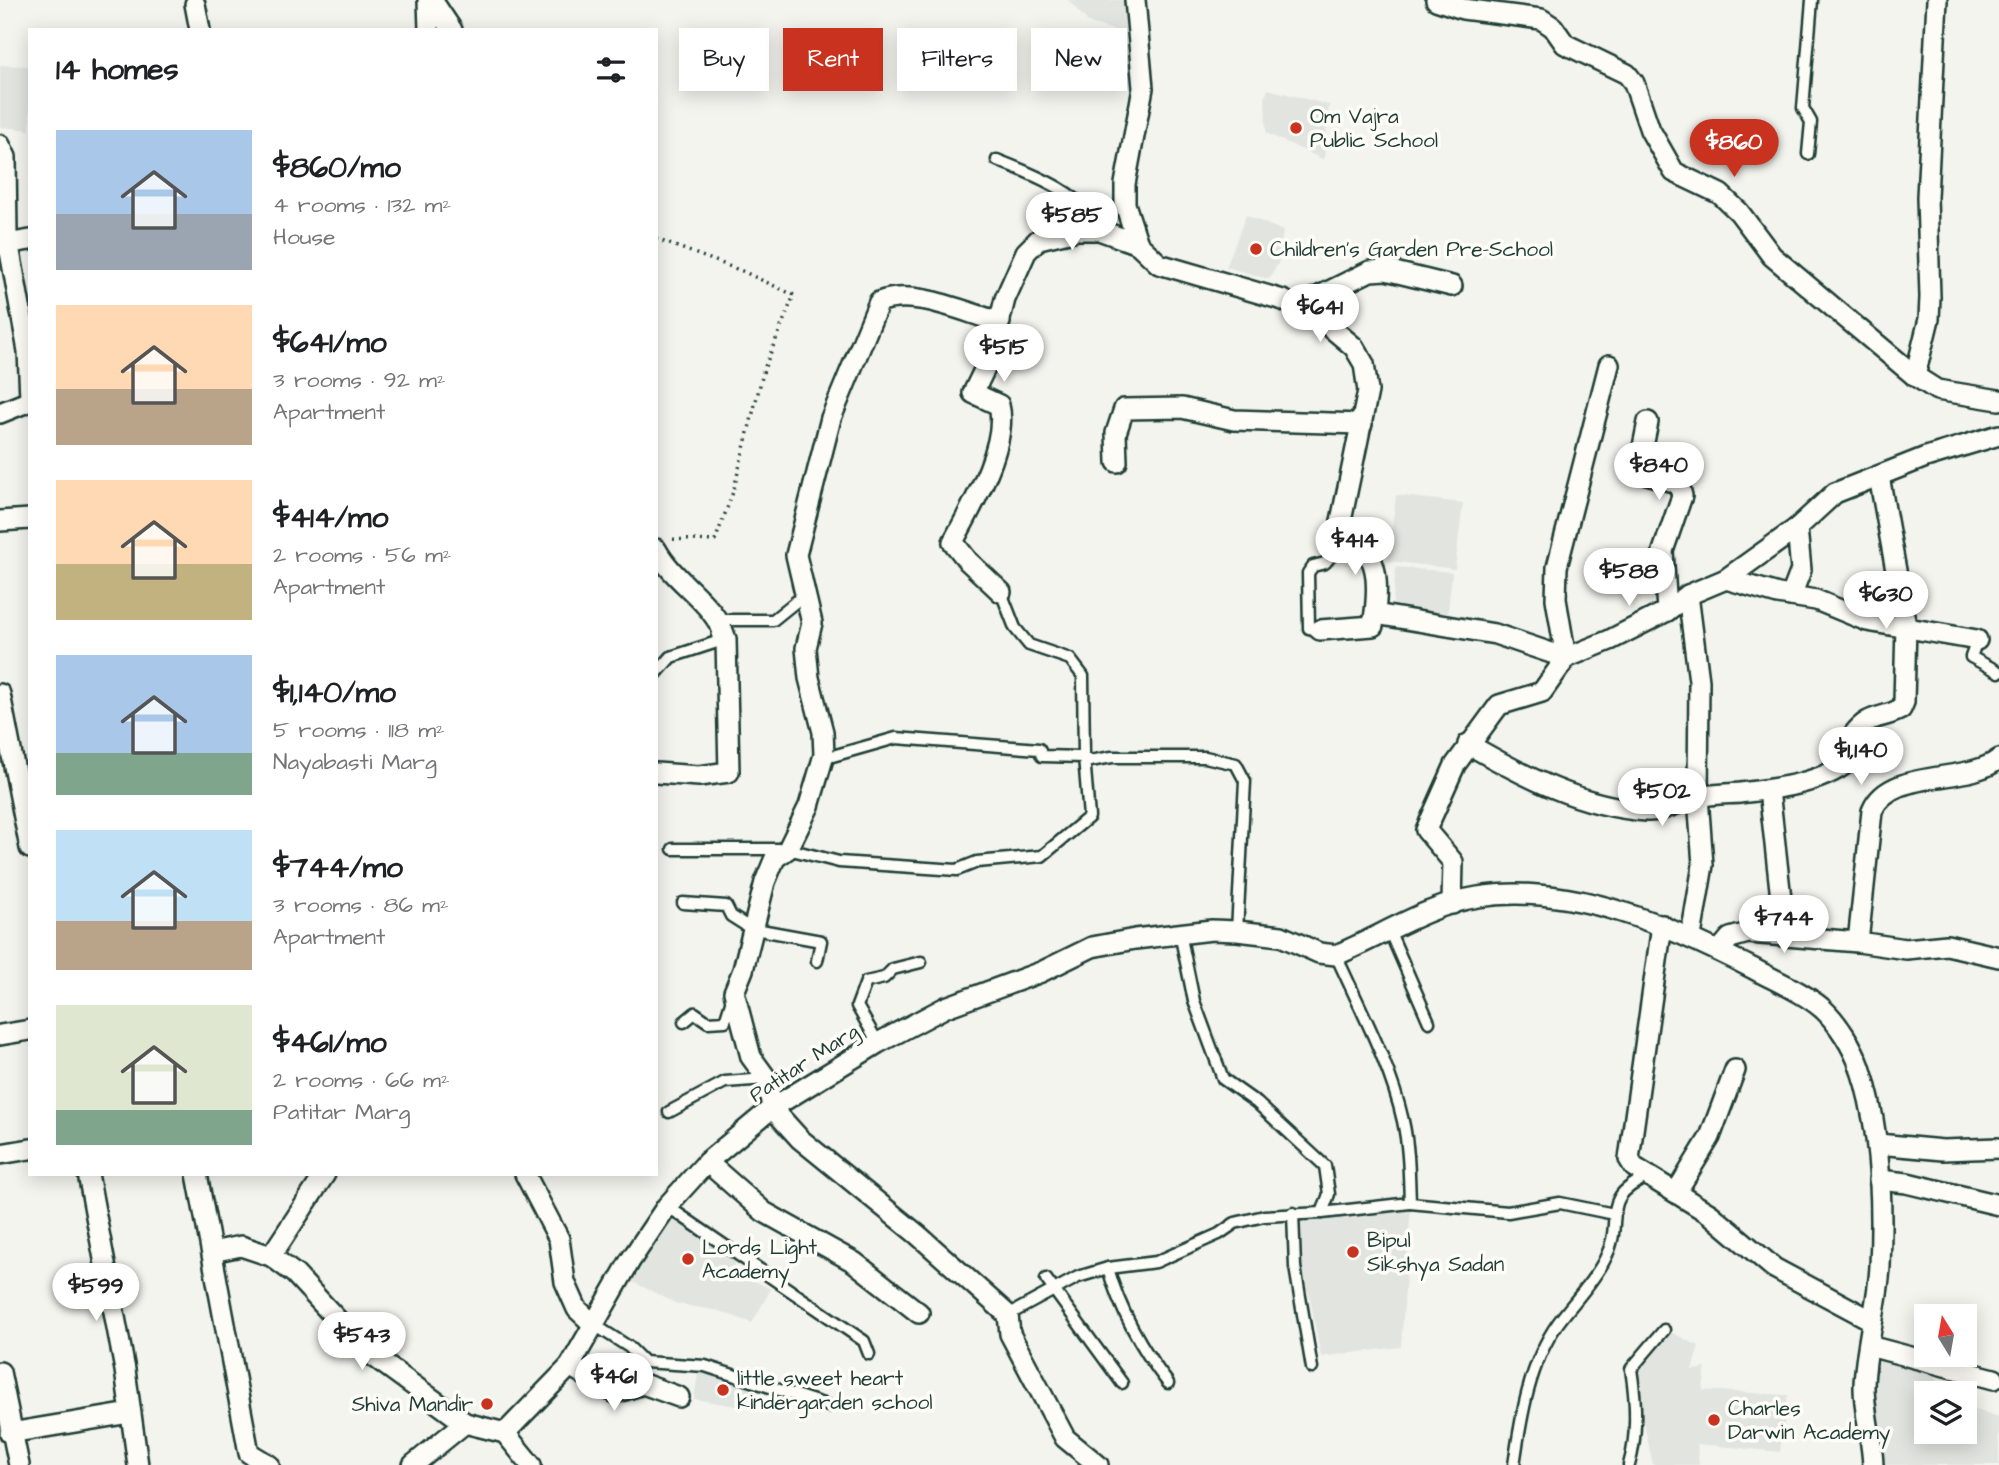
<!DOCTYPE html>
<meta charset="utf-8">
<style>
body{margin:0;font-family:"Architects Daughter",sans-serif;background:#f6f6f6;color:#202124;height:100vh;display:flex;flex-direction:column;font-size:26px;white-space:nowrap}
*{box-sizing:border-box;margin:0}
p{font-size:23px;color:#757577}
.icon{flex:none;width:38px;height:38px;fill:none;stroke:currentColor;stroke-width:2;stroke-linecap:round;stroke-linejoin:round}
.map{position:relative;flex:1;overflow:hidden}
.details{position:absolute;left:28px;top:28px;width:630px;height:1148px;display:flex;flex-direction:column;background:#fff;border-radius:0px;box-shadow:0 4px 18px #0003}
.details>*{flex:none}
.banner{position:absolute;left:679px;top:28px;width:665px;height:63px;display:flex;gap:14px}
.needle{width:46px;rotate:349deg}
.tools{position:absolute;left:1914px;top:1304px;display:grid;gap:14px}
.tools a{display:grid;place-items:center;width:63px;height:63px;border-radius:0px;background:#fff;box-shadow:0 4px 18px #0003;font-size:35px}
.price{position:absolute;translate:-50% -60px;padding:0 16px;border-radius:24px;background:#fff;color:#222;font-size:23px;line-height:46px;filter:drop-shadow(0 2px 4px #0008)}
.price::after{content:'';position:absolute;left:50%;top:42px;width:21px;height:16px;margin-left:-10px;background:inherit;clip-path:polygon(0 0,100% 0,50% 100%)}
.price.on{background:#c8321e;color:#fff}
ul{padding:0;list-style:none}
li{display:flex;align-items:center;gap:21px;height:175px;padding:0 28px}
li span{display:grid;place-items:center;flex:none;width:196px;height:140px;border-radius:0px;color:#555}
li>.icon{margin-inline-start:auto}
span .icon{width:84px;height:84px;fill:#fffc;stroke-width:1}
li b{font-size:30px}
h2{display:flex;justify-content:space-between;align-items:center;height:84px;padding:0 28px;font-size:30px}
.tag{padding:0 24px;border-radius:0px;background:#fff;box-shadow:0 4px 18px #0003;font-size:24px;line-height:63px}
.tag.on{background:#c8321e;color:#fff}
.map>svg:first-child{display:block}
</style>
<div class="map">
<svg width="1999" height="1465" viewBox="0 0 1999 1465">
<rect width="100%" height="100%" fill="#f4f4ef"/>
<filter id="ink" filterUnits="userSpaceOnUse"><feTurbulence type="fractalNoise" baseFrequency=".0143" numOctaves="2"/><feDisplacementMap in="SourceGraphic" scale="14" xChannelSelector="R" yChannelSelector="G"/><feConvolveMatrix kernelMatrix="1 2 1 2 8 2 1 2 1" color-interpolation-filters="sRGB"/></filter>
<g filter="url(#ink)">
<g fill="#e2e5df">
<polygon points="1068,0 1133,0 1125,33 1089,23"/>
<polygon points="0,65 30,66 30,130 0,127"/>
<polygon points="1268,89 1329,105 1324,160 1266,133 1265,97"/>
<polygon points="1246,215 1283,231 1278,264 1269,279 1226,267"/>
<polygon points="1396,495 1463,503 1455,569 1388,561"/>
<polygon points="1396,567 1452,572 1448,613 1392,609"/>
<polygon points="1411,1206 1401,1347 1321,1357 1309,1293 1300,1282 1297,1221"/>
<polygon points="671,1212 744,1247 732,1270 771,1289 752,1323 719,1311 677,1304 625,1278"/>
<polygon points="1663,1328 1699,1346 1692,1370 1706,1368 1703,1390 1788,1395 1780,1452 1697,1444 1699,1465 1653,1465 1634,1378"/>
<polygon points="1875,1355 1930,1371 1936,1377 1937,1393 1927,1393 1927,1432 1965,1432 1965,1406 1999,1417 1999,1465 1875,1465 1873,1368"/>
<polygon points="698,1373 751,1382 747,1408 694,1399"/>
</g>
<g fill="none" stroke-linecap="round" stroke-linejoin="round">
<g stroke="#1f3d34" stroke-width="15">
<g id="service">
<polyline points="1808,154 1811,122 1803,108 1812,0"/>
<path d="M997,160c33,13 90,34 102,70"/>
<polyline points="1320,630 1309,628 1308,573 1313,566 1325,563 1347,537"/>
<polyline points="1977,640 1971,657 1999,672"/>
<polyline points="656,674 671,657 717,642 719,620 773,620 804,595"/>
<polyline points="827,750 829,757 896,738 1039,749 1042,756 1084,757 1090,761 1112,757 1205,757 1236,764 1245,781 1237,931"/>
<polyline points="673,849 788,849 839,862 957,870 977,862 1042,856 1089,817 1084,757 1083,676 1070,659 1029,645 1015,628 1001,592"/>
<polyline points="683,903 726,906 731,916 753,930"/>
<polyline points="755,929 821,941 817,961"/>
<polyline points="1389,930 1429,1022"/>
<polyline points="1180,933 1194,1001 1223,1079 1257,1103 1325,1166 1329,1194 1322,1213"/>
<polyline points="684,1022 695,1013 708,1022 725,1021 732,999"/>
<polyline points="878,1043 857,1006 866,982 884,978 893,969 921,962"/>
<polyline points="669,1112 725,1082 767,1079"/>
<polyline points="1410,1203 1508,1212 1560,1203 1614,1214"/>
<polyline points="667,1206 864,1341 869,1354"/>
<polyline points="1293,1213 1295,1267 1312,1368"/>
<path d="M1108,1268c11,40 34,82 60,115"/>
<polyline points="1046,1279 1122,1383"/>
<path d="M1008,1315l70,-38 30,-9 48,-6 63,-28 16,-11 29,-7 58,-3 88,-10c-1,-28 -1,-55 -7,-82 -13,-58 -43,-112 -67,-166"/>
<polyline points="593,1324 629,1347 644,1362 705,1366 829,1406"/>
<path d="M1514,1465c7,-48 15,-101 44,-142 16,-22 35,-40 47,-64 21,-40 -9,-60 44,-83"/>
<path d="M1629,1465c9,-31 7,-65 2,-96l33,-39"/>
</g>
</g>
<g stroke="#1f3d34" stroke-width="24">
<g id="minor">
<polyline points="428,0 429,30"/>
<polyline points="432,0 452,30"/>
<polyline points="1135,0 1143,88 1125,184 1125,204 1138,244"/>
<polyline points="1436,0 1463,9 1541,19 1553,27 1565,44 1627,74 1634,83 1650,130 1674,172 1720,194 1739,212 1772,256 1915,376 1937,390 1999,400"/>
<polyline points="195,4 200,30"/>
<polyline points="0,145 6,157 7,235 28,351 30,398"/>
<polyline points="0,245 30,240"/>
<polyline points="1297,307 1370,271 1386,270 1452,286"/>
<path d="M1000,322c-37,-10 -85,-34 -121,-20l-48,116 -35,137 16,68 -6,25 3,30 14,54 1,23 -15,51 -21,43 -13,9 -10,24 -22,88 -9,22 17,65 16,22 5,29 28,31 118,96 90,80 2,19 55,104 33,27"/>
<polyline points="1915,376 1929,319 1930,297 1927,197 1937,0"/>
<polyline points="0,413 30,401"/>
<polyline points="1648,422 1638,471 1679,484 1682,496 1663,551 1667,611"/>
<polyline points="1117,462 1116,433 1124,409 1182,408 1234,420 1362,424"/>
<polyline points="0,521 30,519"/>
<path d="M656,549c19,35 58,52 70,90l3,133 -30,4 -43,-3"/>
<polyline points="1726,579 1778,594 1816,600 1867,621 1977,640"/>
<path d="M1001,592l-33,-31 -15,-19c18,-34 56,-98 46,-137l-26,-12 18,-37 14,-57 21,-47 13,-13 38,-9h22l39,14 21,20 124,36 40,21 31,26 10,17 4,27 -27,130c3,19 15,22 27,34 13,15 8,53 5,71l-53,4"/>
<polyline points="1688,595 1699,681 1698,797 1703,865 1691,936"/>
<polyline points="1791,596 1801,570 1797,528"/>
<polyline points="1375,614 1495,634 1566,658 1556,599 1557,567 1609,365"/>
<polyline points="0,694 30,848"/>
<path d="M1468,744c55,32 114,63 179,67 16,1 34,-11 51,-14 13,-3 28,-3 42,-4 35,-4 89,-10 114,-37l-1,-21c17,-22 27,-15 48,-26l3,-7 2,-76 -27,-150"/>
<polyline points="1769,790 1785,935"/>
<polyline points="1452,904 1453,862 1426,830 1455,765 1499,705 1542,692 1566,658 1610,640 1667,611 1688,595 1726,579 1797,528 1835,493 1926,457 1999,435"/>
<polyline points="1662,925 1629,1159 1634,1167 1710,1214 1774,1268 1871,1320"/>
<polyline points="1858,942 1906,949 1947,945 1999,957"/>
<path d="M1719,951l11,-13 18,-5 110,9 14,-131c18,-44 95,-26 127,-52"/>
<polyline points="0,1035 30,1030"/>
<polyline points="1878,1144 1943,1150 1999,1148"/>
<polyline points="0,1154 30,1149"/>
<polyline points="707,1162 764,1212 854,1262 919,1313"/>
<polyline points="88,1174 125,1370 138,1465"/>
<polyline points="197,1174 249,1453 269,1465"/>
<polyline points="525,1174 559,1239 565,1282 577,1309 593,1324"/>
<polyline points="1879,1180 1907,1183 1999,1205"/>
<polyline points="1677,1191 1710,1137 1735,1070"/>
<polyline points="212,1252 241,1246 271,1256 295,1274 365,1350 465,1423 505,1433 531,1465"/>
<polyline points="271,1256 325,1174"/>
<polyline points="1869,1346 1994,1379"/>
<polyline points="570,1366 615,1393 643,1384 679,1397"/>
<polyline points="0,1372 19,1465"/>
<polyline points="10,1433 130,1413"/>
<path d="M505,1433l65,-67 60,-105 37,-55 40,-44 65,-54 106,-65 68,-36 95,-35 51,-25 43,-8 77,-9 25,1 44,5 38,17 17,2c46,-19 92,-50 142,-58 93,-15 195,30 276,72 24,13 49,23 69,40 15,14 30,38 37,58 21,62 23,134 20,199 -2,40 -15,80 -16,120 0,27 8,53 9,79"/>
<polyline points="413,1465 465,1423"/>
</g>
</g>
<polyline stroke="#1f3d34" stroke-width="3.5" stroke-dasharray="2 5" stroke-linecap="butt" points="656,239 742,271 794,295 764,369 733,492 715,541 670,539"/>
<use href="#service" stroke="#fdfcf7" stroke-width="10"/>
<use href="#minor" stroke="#fdfcf7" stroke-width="19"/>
</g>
</g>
<g fill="#c8321e" stroke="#fdfcf7" stroke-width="2.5">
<circle cx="1296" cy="128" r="7"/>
<circle cx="1256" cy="249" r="7"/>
<circle cx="1353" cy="1252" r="7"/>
<circle cx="688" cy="1259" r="7"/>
<circle cx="723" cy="1390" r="7"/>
<circle cx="487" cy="1404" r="7"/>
<circle cx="1714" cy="1420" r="7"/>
</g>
<g text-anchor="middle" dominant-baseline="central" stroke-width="7" stroke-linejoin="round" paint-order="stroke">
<g font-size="21" fill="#1f3d34" stroke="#fdfcf7" text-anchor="start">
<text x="1310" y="116">Om Vajra<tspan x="1310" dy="24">Public School</tspan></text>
<text x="1270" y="249">Children's Garden Pre-School</text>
<text x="1367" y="1240">Bipul<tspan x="1367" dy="24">Sikshya Sadan</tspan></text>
<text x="702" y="1247">Lords Light<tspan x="702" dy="24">Academy</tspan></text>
<text x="737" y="1378">little sweet heart<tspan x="737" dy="24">kindergarden school</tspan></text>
<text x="473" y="1404" text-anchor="end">Shiva Mandir</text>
<text x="1728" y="1408">Charles<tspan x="1728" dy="24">Darwin Academy</tspan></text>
</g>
<g font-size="21" fill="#1f3d34" stroke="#fdfcf7">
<text transform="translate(804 1063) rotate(-33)">Patitar Marg</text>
</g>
</g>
</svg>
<div class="tools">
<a><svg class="needle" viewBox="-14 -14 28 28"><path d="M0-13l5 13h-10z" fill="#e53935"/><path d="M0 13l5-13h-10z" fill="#757577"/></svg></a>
<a><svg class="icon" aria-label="layers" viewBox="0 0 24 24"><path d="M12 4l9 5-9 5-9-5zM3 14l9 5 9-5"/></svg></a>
</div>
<b class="price on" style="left:1734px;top:179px">$860</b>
<b class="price" style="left:1072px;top:252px">$585</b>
<b class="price" style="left:1320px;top:344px">$641</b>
<b class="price" style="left:1004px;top:384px">$515</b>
<b class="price" style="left:1659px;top:502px">$840</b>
<b class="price" style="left:1355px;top:577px">$414</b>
<b class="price" style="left:1629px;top:608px">$588</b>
<b class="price" style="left:1886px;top:631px">$630</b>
<b class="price" style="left:1861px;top:787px">$1,140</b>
<b class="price" style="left:1662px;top:828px">$502</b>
<b class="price" style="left:1784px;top:955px">$744</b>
<b class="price" style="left:96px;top:1323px">$599</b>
<b class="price" style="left:362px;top:1372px">$543</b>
<b class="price" style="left:614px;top:1413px">$461</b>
<div class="banner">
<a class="tag">Buy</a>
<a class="tag on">Rent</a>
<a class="tag">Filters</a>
<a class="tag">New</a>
</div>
<section class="details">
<h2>14 homes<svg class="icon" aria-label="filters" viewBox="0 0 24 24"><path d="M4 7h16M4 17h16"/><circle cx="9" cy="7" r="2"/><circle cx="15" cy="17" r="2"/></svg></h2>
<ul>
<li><span style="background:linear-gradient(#a9c7e8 60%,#9aa5b1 0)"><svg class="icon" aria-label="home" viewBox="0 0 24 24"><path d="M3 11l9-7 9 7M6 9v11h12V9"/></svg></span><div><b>$860/mo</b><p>4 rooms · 132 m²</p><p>House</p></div></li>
<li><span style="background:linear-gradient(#ffd9b3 60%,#b9a48a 0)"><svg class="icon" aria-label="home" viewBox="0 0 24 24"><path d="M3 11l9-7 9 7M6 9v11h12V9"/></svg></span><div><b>$641/mo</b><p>3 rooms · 92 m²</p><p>Apartment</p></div></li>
<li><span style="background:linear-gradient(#ffd9b3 60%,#c2b280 0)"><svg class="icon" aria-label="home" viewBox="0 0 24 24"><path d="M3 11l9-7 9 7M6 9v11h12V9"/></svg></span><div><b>$414/mo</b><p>2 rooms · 56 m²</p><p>Apartment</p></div></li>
<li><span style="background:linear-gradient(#a9c7e8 70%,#7fa58c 0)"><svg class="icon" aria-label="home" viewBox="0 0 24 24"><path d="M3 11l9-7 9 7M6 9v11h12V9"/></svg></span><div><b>$1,140/mo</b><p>5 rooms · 118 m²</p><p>Nayabasti Marg</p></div></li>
<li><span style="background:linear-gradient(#bfe0f5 65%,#b9a48a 0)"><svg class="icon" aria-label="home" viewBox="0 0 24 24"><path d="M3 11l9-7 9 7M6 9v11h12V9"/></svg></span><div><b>$744/mo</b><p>3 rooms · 86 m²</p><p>Apartment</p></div></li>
<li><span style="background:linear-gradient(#dfe7d0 75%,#7fa58c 0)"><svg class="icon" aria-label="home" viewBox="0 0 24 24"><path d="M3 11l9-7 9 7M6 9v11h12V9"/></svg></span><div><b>$461/mo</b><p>2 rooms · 66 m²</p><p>Patitar Marg</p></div></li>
</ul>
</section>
</div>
